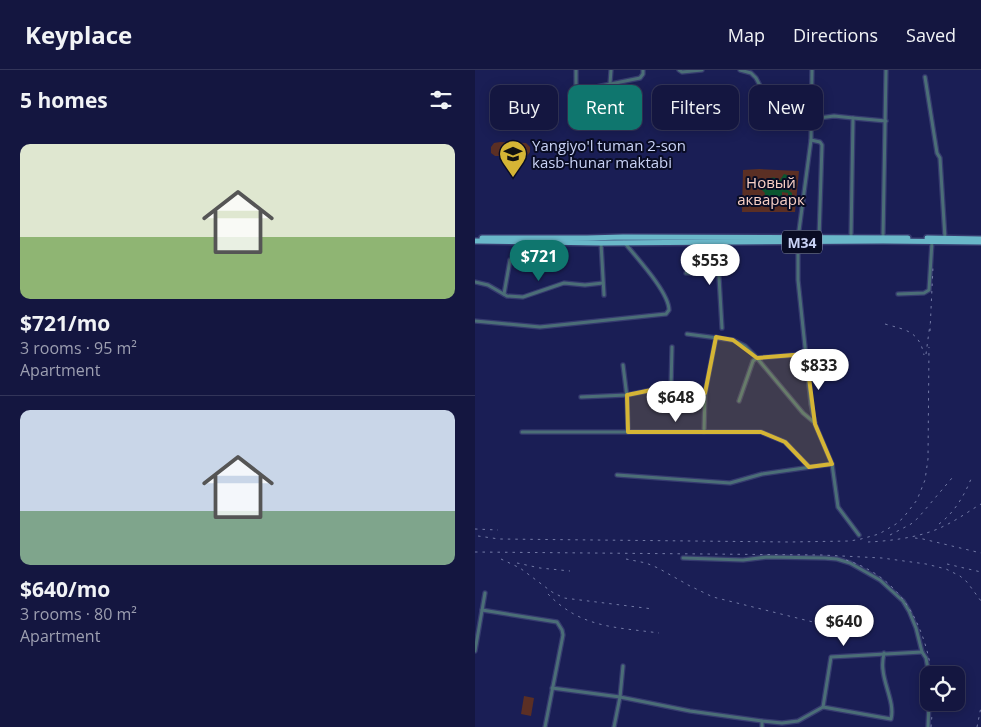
<!DOCTYPE html>
<meta charset="utf-8">
<style>
body{margin:0;font-family:"Open Sans",sans-serif;background:#21234b;color:#f1f3f6;height:100vh;display:flex;flex-direction:column;font-size:19px;white-space:nowrap}
*{box-sizing:border-box;margin:0}
p{font-size:16px;color:#9d9fb1}
.icon{flex:none;width:28px;height:28px;fill:none;stroke:currentColor;stroke-width:2;stroke-linecap:round;stroke-linejoin:round}
.map{position:relative;flex:1;overflow:hidden}
.panel{display:flex;flex-direction:column;background:#141640;width:475px}
.panel>*{flex:none}
.guide{position:absolute;left:15px;top:15px;width:415px;height:45px;display:flex;gap:10px}
.controls{position:absolute;left:445px;top:596px;display:grid;gap:10px}
.controls a{display:grid;place-items:center;width:45px;height:45px;border-radius:10px;background:#141640;box-shadow:0 2px 12px #0003,0 0 0 1px #333559;font-size:25px}
.price{position:absolute;translate:-50% -42px;padding:0 11px;border-radius:18px;background:#fff;color:#222;font-size:16px;line-height:32px;filter:drop-shadow(0 1px 2px #0008)}
.price::after{content:'';position:absolute;left:50%;top:30px;width:15px;height:11px;margin-left:-8px;background:inherit;clip-path:polygon(0 0,100% 0,50% 100%)}
.price.active{background:#0f766e;color:#fff}
ul{padding:0;list-style:none}
li{display:grid;align-content:center;gap:10px;height:265px;padding:0 20px}
li+li{border-top:1px solid #333559}
li span{display:grid;place-items:center;height:155px;border-radius:10px;color:#555}
li>.icon{margin-inline-start:auto}
span .icon{width:90px;height:90px;fill:#fffc;stroke-width:1}
li b{font-size:21px}
h2{display:flex;justify-content:space-between;align-items:center;height:60px;padding:0 20px;font-size:21px}
.chip{padding:0 18px;border-radius:10px;background:#141640;box-shadow:0 2px 12px #0003,0 0 0 1px #333559;font-size:18px;line-height:45px}
.chip.active{background:#0f766e;color:#fff}
header{display:flex;align-items:center;gap:30px;box-sizing:border-box;height:70px;padding:0 25px;background:#141640;border-bottom:1px solid #333559}
header strong{font-size:24px}
nav{display:flex;gap:28px;margin-inline-start:auto;font-size:18px}
main{display:flex;flex:1;min-height:0}
.map>svg:first-child{display:block}
</style>
<header>
<strong>Keyplace</strong>
<nav><a>Map</a><a>Directions</a><a>Saved</a></nav>
</header>
<main>
<section class="panel">
<h2>5 homes<svg class="icon" aria-label="filters" viewBox="0 0 24 24"><path d="M4 7h16M4 17h16"/><circle cx="9" cy="7" r="2"/><circle cx="15" cy="17" r="2"/></svg></h2>
<ul>
<li><span style="background:linear-gradient(#dfe7d0 60%,#8fb573 0)"><svg class="icon" aria-label="home" viewBox="0 0 24 24"><path d="M3 11l9-7 9 7M6 9v11h12V9"/></svg></span><div><b>$721/mo</b><p>3 rooms · 95 m²</p><p>Apartment</p></div></li>
<li><span style="background:linear-gradient(#c9d6e8 65%,#7fa58c 0)"><svg class="icon" aria-label="home" viewBox="0 0 24 24"><path d="M3 11l9-7 9 7M6 9v11h12V9"/></svg></span><div><b>$640/mo</b><p>3 rooms · 80 m²</p><p>Apartment</p></div></li>
</ul>
</section>
<div class="map">
<svg width="506" height="657" viewBox="0 0 506 657">
<rect width="100%" height="100%" fill="#1a1e55"/>
<g fill="#5b2f24">
<polygon points="25,72 51,73 55,77 55,82 52,86 20,86 16,83 16,77 19,73"/>
<polygon points="284,99 324,101 320,142 267,142 268,100"/>
<polygon points="49,626 59,628 56,646 46,644"/>
</g>
<path fill="#0b5630" d="M309,104l6,2 1,4h-5l-2,4 1,1h5v1l-2,4 4,3v3l-2,2 -2,-1v-4l-6,-1v5h3l2,2 -1,6 -4,-1 -1,-1v-4l-5,-1 -5,3 -5,-1 -2,-3 1,-4 -4,-4 1,-3 3,-2 7,1 1,-2 -3,-5c4,-1 5,-1 8,2h2z"/>
<g fill="none" stroke-linecap="round" stroke-linejoin="round">
<g stroke="#363b6f" stroke-width="5.5">
<g id="street">
<polyline points="101,0 101,16"/>
<polyline points="204,0 207,2 227,0"/>
<polyline points="265,0 276,3 281,8 292,29 300,39 337,49 359,46 378,48 376,167"/>
<polyline points="337,0 336,70 323,168 323,210 336,334 340,354 357,394 363,437 384,465"/>
<polyline points="450,7 462,83 465,88 470,168"/>
<polyline points="135,14 136,0"/>
<polyline points="121,17 165,8 168,4 168,0"/>
<polyline points="378,48 411,51"/>
<polyline points="336,70 345,72 347,75 344,168"/>
<polyline points="408,168 411,0"/>
<polyline points="126,173 129,225"/>
<polyline points="242,173 247,258"/>
<polyline points="211,203 244,204"/>
<polyline points="0,212 13,215 32,226 48,227 89,213 110,215 128,213"/>
<polyline points="29,224 35,190"/>
<polyline points="423,224 449,223 454,220 457,172"/>
<path d="M0,251l65,6 126,-13 3,-4c0,-18 -33,-53 -45,-68"/>
<polyline points="212,264 258,270 270,276 282,288 328,343 340,353"/>
<polyline points="148,295 152,327 153,362"/>
<polyline points="196,316 197,277"/>
<polyline points="106,327 152,325 196,316 230,323"/>
<polyline points="264,331 278,291 282,288 331,284"/>
<polyline points="47,362 286,362 310,372 334,397"/>
<polyline points="229,362 230,323 241,267"/>
<polyline points="142,405 255,413 287,404 357,394"/>
<polyline points="208,488 268,490 292,487 350,488 362,489 375,493 405,510 428,531 434,541 441,558 447,582 451,588 454,605"/>
<polyline points="7,540 82,552 87,560 88,565 70,657"/>
<polyline points="0,581 10,523"/>
<path d="M77,618l68,9 70,14 72,10 20,2 16,-2 25,-14 68,12c4,-15 -7,-34 -8,-49 -1,-6 0,-12 1,-17"/>
<polyline points="348,637 356,587 447,582"/>
<polyline points="139,657 145,627 148,596"/>
<polyline points="287,657 287,651"/>
<polyline points="453,657 454,632"/>
</g>
</g>
<g stroke="#363b6f" stroke-width="8">
<g id="primary">
<polyline points="7,168 112,168 148,167 433,168"/>
<polyline points="452,168 506,169"/>
<polyline points="0,171 126,173 408,171 506,172"/>
</g>
</g>
<use href="#street" stroke="#4b6e77" stroke-width="3"/>
<use href="#primary" stroke="#6ab7c9" stroke-width="5"/>
<g stroke="#737aa6" stroke-width="1" stroke-dasharray="2.5 5" stroke-linecap="butt">
<path d="M410,254c21,6 34,7 39,31"/>
<polyline points="455,261 458,197"/>
<polyline points="451,284 455,254"/>
<path d="M464,454c15,-11 25,-28 32,-45"/>
<polyline points="0,459 23,460"/>
<polyline points="415,465 436,454 443,448 477,408"/>
<polyline points="3,466 24,469 314,472 375,471 386,469 404,464 421,454 428,448 442,430 450,410 453,389 454,277"/>
<polyline points="440,468 448,469 506,483"/>
<path d="M393,472c23,-1 55,-5 76,-16 13,-6 25,-15 37,-22"/>
<polyline points="0,482 347,485 407,488 451,494 471,499 485,506 492,512 506,531"/>
<polyline points="26,489 45,498 77,522 89,528 178,539"/>
<polyline points="151,489 171,493 183,498 215,516 238,527 346,554"/>
<path d="M371,490c54,17 78,62 86,115"/>
<polyline points="42,493 65,498 95,501"/>
<polyline points="472,494 506,502"/>
<path d="M73,524c33,34 67,33 111,39"/>
<polyline points="456,657 458,632"/>
<polyline points="502,657 506,637"/>
</g>
</g>
<path fill="#d5b535" fill-opacity="0.2" stroke="#d5b535" stroke-width="4" stroke-linejoin="round" d="M241,267l17,3 24,18 49,-4 9,70 17,40 -23,3 -24,-25 -24,-10h-133l-1,-37 44,-9 34,7z"/>
<defs>
<g id="university-pin" transform="scale(1.4375)"><path d="M0 17L-7.5 6A9.5 9.5 0 1 1 7.5 6Z" fill="#d5b535" stroke="#090c24"/><path d="M0-5L7-2L0 1L-7-2ZM-4 1L0 2.5L4 1V4Q0 6-4 4Z" fill="#111"/></g>
</defs>
<g fill-rule="evenodd">
<use href="#university-pin" x="38" y="84"/>
</g>
<g text-anchor="middle" dominant-baseline="central" stroke-width="4" stroke-linejoin="round" paint-order="stroke">
<rect fill="#090c24" stroke="#8f97b6" stroke-width="1" x="307" y="160.5" width="40" height="23" rx="4"/>
<g font-size="14" font-weight="bold" fill="#c9d2f5">
<text x="327" y="172">M34</text>
</g>
<g font-size="15" fill="#c9d2f5" stroke="#090c24" text-anchor="start">
<text x="57" y="75">Yangiyo'l tuman 2-son<tspan x="57" dy="17">kasb-hunar maktabi</tspan></text>
</g>
<g font-size="15" fill="#f9d0c5" stroke="#090c24">
<text x="296" y="112">Новый<tspan x="296" dy="17">акварарк</tspan></text>
</g>
</g>
</svg>
<div class="controls">
<a><svg class="icon" aria-label="locate" viewBox="0 0 24 24"><circle cx="12" cy="12" r="6"/><path d="M12 2v4M12 18v4M2 12h4M18 12h4"/></svg></a>
</div>
<b class="price active" style="left:64px;top:212px">$721</b>
<b class="price" style="left:235px;top:216px">$553</b>
<b class="price" style="left:344px;top:321px">$833</b>
<b class="price" style="left:201px;top:353px">$648</b>
<b class="price" style="left:369px;top:577px">$640</b>
<div class="guide">
<a class="chip">Buy</a>
<a class="chip active">Rent</a>
<a class="chip">Filters</a>
<a class="chip">New</a>
</div>
</div>
</main>
